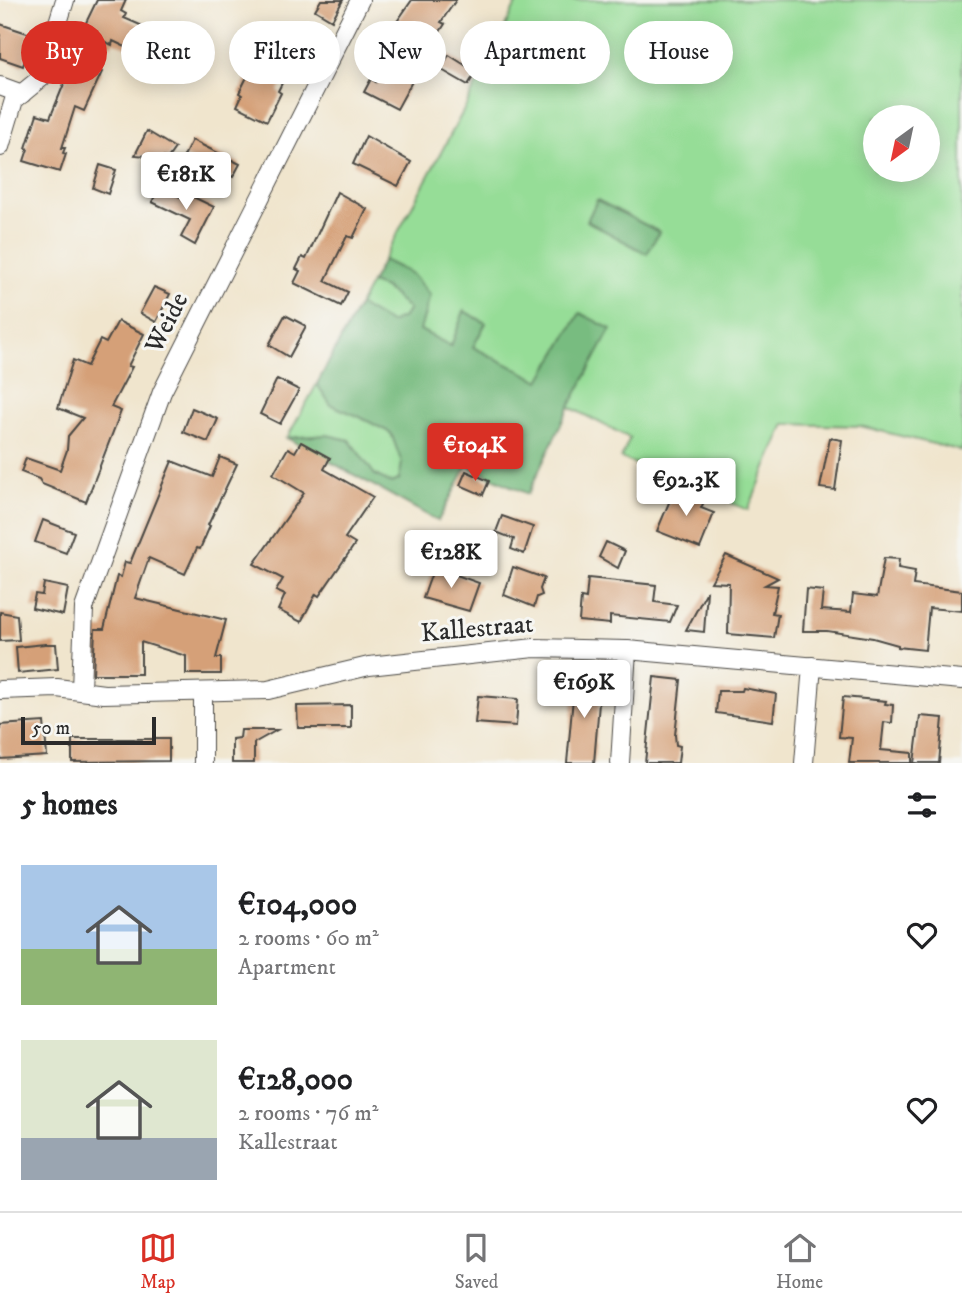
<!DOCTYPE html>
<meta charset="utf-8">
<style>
body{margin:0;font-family:"IM FELL DW Pica",serif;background:#f6f6f6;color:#202124;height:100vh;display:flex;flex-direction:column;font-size:26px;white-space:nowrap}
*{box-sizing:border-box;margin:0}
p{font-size:23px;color:#757577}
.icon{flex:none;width:38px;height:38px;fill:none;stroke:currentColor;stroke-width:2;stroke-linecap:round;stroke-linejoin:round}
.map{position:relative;height:763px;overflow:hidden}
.sheet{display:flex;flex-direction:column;background:#fff;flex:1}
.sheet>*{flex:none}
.banner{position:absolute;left:21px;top:21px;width:920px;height:63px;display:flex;gap:14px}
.needle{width:46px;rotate:213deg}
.tools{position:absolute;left:863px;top:105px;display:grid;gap:14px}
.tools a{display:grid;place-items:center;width:77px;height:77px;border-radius:50%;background:#fff;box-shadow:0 4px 18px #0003;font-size:35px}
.scale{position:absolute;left:21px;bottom:18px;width:135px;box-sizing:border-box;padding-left:7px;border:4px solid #2b2b2b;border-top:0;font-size:19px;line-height:24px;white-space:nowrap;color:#2b2b2b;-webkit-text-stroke:5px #f6f6f2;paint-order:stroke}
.price{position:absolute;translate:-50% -60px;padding:0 16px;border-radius:7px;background:#fff;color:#222;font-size:23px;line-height:46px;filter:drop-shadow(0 2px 4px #0008)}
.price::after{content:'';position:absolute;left:50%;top:42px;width:21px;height:16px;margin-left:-10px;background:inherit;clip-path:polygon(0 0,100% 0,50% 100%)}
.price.on{background:#d93025;color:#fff}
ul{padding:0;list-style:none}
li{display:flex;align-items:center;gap:21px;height:175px;padding:0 21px}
li span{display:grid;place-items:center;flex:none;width:196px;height:140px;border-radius:0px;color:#555}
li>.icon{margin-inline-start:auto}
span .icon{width:84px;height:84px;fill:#fffc;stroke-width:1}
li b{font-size:30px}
h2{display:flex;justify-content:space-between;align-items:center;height:84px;padding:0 21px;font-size:30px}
.chip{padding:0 24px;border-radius:32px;background:#fff;box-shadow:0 4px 18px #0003;font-size:24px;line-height:63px}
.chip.on{background:#d93025;color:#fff}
.tabs{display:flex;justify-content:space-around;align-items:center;height:98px;border-top:2px solid #e0e0e0;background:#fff;font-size:19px;color:#757577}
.tabs a{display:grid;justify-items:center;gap:4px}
.tabs .on{color:#d93025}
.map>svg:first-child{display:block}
</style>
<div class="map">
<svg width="962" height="763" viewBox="0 0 962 763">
<rect width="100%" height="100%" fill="#f6f6f2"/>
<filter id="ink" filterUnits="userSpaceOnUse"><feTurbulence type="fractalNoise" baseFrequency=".0143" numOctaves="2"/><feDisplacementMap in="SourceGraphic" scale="14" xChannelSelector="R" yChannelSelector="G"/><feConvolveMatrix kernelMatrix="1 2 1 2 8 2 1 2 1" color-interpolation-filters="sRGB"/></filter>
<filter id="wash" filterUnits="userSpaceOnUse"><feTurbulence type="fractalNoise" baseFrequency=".00686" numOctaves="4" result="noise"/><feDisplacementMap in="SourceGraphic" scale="28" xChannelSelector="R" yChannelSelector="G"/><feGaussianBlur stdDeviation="1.57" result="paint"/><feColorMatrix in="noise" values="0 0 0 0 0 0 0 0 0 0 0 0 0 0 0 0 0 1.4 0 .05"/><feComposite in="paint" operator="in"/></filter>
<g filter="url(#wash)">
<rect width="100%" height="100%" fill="#f0e5cd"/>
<g fill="#96dd97" stroke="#608461" stroke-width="2" fill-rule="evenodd">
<path d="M518,0h444v451l-102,-25 -75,-2 -37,86 -127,-52 9,-20 -61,-31 38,-72 -27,-22 -40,68 -68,-34 -7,-36 -14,36 -31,-17 6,-19 -14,-37 -29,-14 83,-154zM875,117h53v53h-53zM597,200l62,32 -12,21 -60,-32z"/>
<polygon points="371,283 385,288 409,309 404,317 390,323 359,305"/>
<polygon points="317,384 331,405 358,416 391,433 402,463 399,480 391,483 375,475 349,440 327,435 287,438"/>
</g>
<g fill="#78bc80" stroke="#527456" stroke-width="2">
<polygon points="597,200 659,232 647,254 587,221"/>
<polygon points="383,260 412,274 430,295 420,330 451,346 464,311 486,323 473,347 540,381 580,313 611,329 569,407 528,494 467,466 438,521 287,438 327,435 349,440 375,475 391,483 399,480 402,463 391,433 358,416 331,405 317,384 359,305 390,323 404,317 409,309 385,288 371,283"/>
</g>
<g id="blocks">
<g fill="#d5a078">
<polygon points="97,0 126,0 121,11 126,14 124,18 145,27 140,38 177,57 169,75 152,66 155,61 113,41 112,45 106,42 94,68 102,72 84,111 75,107 62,148 65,148 63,153 66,154 60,172 24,161 28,149 26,148 37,114 50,118 66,79 85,43 78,39"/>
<polygon points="321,0 343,0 332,20 315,10"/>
<polygon points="412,0 456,0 441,22 445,24 430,47 396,23"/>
<polygon points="0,24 33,35 23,66 0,58"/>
<polygon points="276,28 307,43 300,57 296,55 278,91 281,93 267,121 237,106 242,95 239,93 248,75 252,78 265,51 262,49"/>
<polygon points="449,55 476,72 468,85 440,69"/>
<polygon points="387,61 415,76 397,109 364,92 371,79 376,82"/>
<polygon points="147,131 175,148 168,158 135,155"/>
<polygon points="366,136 411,162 398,186 353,164"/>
<polygon points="192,140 240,164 233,177 184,156"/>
<polygon points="100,165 116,170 108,194 93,188"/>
<polygon points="160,186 180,197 183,192 214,207 195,245 181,237 190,220 152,202"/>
<polygon points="337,192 367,209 353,238 347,236 325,281 348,292 341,306 294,283 300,271 296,269 302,257 306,259"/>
<polygon points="154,287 170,294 156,322 140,313"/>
<polygon points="285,315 306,326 289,357 269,345"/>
<polygon points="118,321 144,334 128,366 132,367 111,407 121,411 86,502 42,484 39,479 21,472 26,458 60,470 67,450 68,436 83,418 58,408 73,360 87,366 100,340 106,343"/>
<polygon points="277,379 299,390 280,424 260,414"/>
<polygon points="192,408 218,419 208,442 183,432"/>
<polygon points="830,438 842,440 835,490 820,488"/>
<polygon points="301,442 330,458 324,469 373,497 345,538 355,544 319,596 316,594 301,622 278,610 285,595 276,591 283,579 254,564 304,493 273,474 288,448 295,452"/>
<polygon points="220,457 237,464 208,525 210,526 200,549 197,548 185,574 149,558 135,598 226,620 216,658 221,658 221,674 186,674 186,656 141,642 141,674 93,674 95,629 104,629 117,576 121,577 125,562 130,563 172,461 212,477"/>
<polygon points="466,471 489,481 483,495 460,485"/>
<polygon points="676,486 706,497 701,508 714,513 700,548 657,531"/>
<polygon points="502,516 533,527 524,554 511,549 514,539 496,532"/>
<polygon points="43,520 74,532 66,553 35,542"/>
<polygon points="606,542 625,551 618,568 599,557"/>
<polygon points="726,555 778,578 765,585 778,586 772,613 778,614 774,638 728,634 729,583 711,582"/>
<polygon points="884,558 899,559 898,568 915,571 913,585 962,591 962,611 929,608 925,650 898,647 898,645 873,638 827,631 803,631 806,589 823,591 821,610 851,612 853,594 877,597"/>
<polygon points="434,567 479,583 469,611 423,598"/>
<polygon points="513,567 544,578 540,589 542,595 537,597 534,607 504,595"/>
<polygon points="588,578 656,585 654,602 677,605 670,622 610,616 610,624 579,621 581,598 586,599"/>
<polygon points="44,583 68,588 63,615 32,608 35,594 42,595"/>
<polygon points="707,591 704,632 686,630"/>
<polygon points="0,612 17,615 19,640 0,641"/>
<polygon points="45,644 56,644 58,669 18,673 16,647"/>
<polygon points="575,676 601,679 594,763 567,763"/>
<polygon points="654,677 681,680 675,735 676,745 680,746 678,763 645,763"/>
<polygon points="743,688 776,694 773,721 716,713 718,691 742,691"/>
<polygon points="478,696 518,699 516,726 475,723"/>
<polygon points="843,697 886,701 885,704 893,705 892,723 884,722 881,750 912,753 912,763 849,763 852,738 839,737"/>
<polygon points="351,705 351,728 298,728 297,706"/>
<polygon points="920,716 943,718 939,763 914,763"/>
<polygon points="44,722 47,756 0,759 0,725"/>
<polygon points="241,730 277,730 254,743 254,763 232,763 232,739 240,738"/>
<polygon points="72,739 169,739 169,761 72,762"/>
</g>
</g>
</g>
<g filter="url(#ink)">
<use href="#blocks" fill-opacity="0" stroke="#494743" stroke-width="2"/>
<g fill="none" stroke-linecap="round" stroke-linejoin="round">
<g stroke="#494743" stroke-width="20">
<g id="street">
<polyline points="0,86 22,94"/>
<polyline points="0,147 14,100 41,78 65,0"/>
<polyline points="0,690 57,688 104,694 268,690 369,666 534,648 627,650 962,680"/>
<polyline points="81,690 84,608 162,392 360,0"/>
<polyline points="203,763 203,692"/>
<polyline points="620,763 627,650"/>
<polyline points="804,763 812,666"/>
</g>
</g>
<use href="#street" stroke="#fff" stroke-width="18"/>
</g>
</g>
<g text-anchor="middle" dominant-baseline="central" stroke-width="6" stroke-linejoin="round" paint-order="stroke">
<g font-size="26" fill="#2b2b2b" stroke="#f6f6f2">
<text transform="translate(167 323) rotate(-63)">Weide</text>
<text transform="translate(477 629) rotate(-5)">Kallestraat</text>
</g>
</g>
</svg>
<div class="tools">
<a><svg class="needle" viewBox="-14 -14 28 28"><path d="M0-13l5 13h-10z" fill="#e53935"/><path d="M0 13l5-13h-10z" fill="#757577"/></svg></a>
</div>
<div class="scale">50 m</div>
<b class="price" style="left:186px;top:212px">€181K</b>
<b class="price on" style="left:475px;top:483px">€104K</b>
<b class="price" style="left:686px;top:518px">€92.3K</b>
<b class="price" style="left:451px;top:590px">€128K</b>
<b class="price" style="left:584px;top:720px">€169K</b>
<div class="banner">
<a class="chip on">Buy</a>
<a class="chip">Rent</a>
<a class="chip">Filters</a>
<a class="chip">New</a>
<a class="chip">Apartment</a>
<a class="chip">House</a>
</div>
</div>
<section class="sheet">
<h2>5 homes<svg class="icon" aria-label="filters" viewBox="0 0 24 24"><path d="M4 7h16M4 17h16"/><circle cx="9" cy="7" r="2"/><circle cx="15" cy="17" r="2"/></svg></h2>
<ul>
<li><span style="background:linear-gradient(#a9c7e8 60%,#8fb573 0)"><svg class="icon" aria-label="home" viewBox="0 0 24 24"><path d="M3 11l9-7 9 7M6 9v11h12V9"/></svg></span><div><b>€104,000</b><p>2 rooms · 60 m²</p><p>Apartment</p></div><svg class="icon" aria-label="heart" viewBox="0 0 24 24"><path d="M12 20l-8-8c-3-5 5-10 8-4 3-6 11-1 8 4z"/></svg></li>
<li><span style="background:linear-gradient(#dfe7d0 70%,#9aa5b1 0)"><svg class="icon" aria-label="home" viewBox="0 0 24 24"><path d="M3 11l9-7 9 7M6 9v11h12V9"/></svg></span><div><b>€128,000</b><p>2 rooms · 76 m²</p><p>Kallestraat</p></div><svg class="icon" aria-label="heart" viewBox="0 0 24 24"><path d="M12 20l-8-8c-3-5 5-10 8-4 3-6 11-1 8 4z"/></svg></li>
</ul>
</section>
<nav class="tabs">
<a class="on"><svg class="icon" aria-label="map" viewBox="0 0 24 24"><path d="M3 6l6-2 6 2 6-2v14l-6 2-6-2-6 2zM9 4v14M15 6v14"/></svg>Map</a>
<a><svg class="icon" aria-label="saved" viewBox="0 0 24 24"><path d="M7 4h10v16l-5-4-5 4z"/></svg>Saved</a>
<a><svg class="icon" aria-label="home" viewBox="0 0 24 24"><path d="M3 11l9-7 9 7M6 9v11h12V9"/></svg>Home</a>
</nav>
